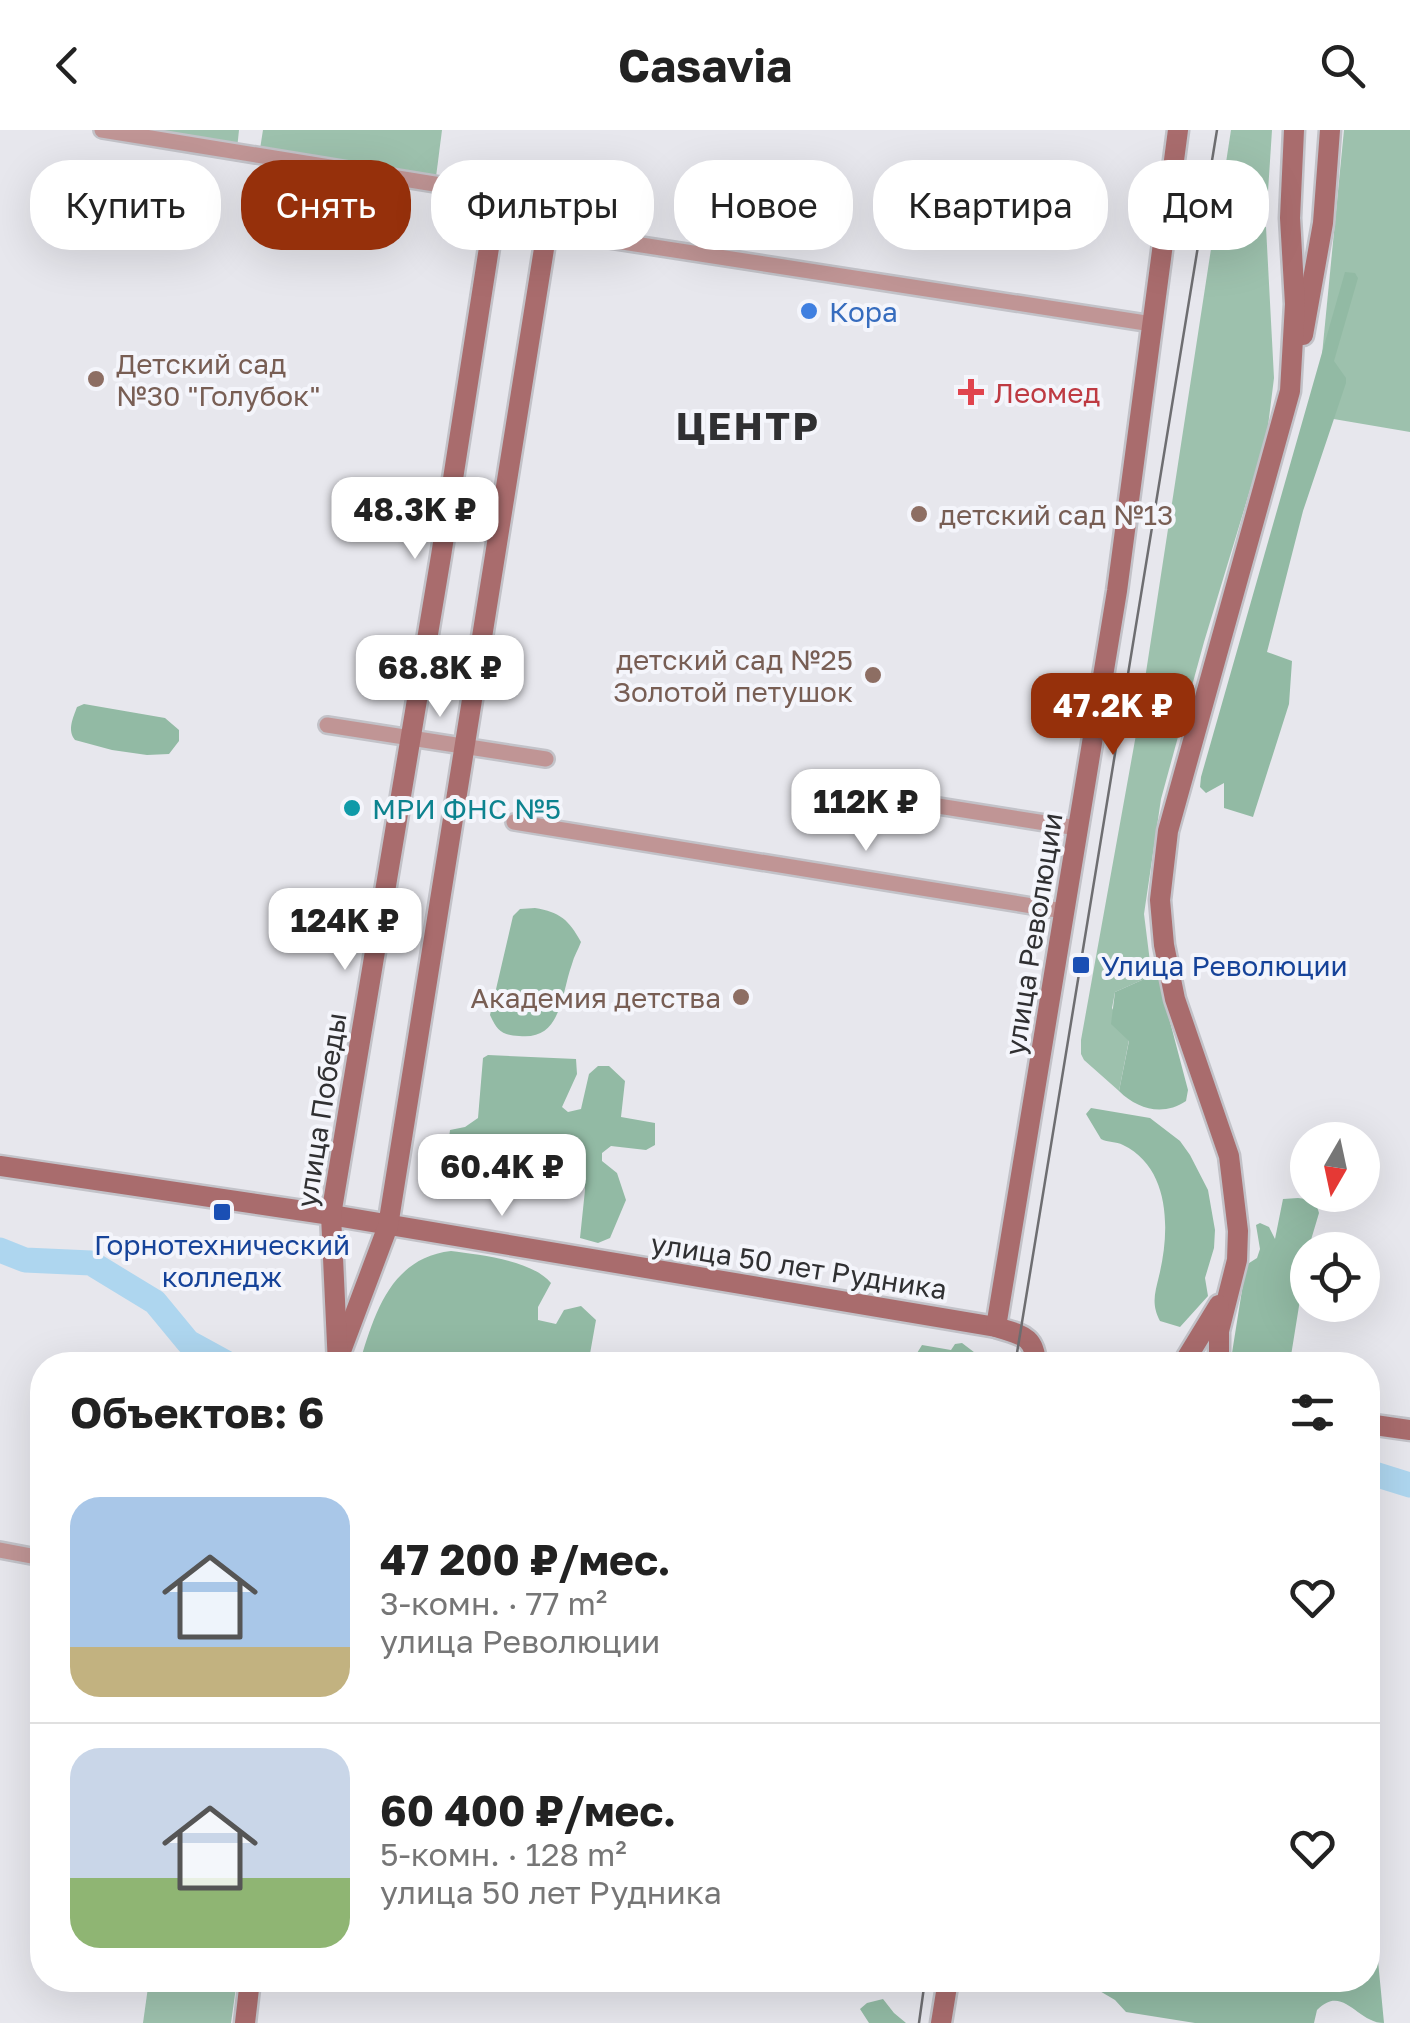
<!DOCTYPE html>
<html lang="ru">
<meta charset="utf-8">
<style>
body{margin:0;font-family:"Golos Text",sans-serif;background:#f6f6f6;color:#222;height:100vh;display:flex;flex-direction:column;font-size:38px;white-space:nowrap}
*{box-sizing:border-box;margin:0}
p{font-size:32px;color:#767676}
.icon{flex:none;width:55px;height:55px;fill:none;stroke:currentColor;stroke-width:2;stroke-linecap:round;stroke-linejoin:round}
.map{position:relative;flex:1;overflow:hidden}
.sheet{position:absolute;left:30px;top:1222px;width:1350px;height:640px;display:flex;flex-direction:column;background:#fff;border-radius:40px;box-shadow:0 10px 40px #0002}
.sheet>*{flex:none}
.banner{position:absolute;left:30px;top:30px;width:1350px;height:90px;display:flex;gap:20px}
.needle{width:65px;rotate:189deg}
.buttons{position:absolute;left:1290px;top:992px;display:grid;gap:20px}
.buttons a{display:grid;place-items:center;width:90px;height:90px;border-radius:50%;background:#fff;box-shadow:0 10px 40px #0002;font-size:50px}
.price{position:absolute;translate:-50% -85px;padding:0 22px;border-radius:20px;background:#fff;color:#222;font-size:32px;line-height:65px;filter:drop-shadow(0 2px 5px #0008)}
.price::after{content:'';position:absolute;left:50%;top:60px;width:30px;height:22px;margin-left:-15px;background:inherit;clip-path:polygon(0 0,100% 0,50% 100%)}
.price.active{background:#96300b;color:#fff}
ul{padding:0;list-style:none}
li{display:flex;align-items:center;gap:30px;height:250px;padding:0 40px}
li+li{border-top:2px solid #e0e0e0}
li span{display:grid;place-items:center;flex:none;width:280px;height:200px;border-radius:30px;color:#555}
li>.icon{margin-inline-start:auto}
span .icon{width:120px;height:120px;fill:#fffc;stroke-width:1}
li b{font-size:42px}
h2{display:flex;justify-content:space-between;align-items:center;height:120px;padding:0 40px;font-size:42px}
.pill{padding:0 35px;border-radius:40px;background:#fff;box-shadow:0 10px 40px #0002;font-size:35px;line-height:90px}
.pill.active{background:#96300b;color:#fff}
header{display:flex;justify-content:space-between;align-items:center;height:130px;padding:0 40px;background:#fff;font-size:45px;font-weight:700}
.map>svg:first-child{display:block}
</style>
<header><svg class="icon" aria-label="back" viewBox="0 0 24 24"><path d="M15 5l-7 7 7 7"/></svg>Casavia<svg class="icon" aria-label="search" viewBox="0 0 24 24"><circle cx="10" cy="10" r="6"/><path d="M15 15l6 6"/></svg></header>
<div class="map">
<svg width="1410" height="1893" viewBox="0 0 1410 1893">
<rect width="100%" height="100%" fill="#e7e7ed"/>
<g fill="#9dc1ad">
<polygon points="119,0 239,0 237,19"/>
<polygon points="263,0 442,0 436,47 260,19"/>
<polygon points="1231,0 1272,0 1267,77 1259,76 1258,81 1228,78 1221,65"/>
<polygon points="1344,0 1410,0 1410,302 1316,286"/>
<polygon points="1222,89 1254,92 1256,97 1266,97 1274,248 1267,304 1204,512 1161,669 1144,784 1150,832 1142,850 1115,862 1112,878 1129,910 1119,961 1084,930 1081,924 1081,910 1139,588 1215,93"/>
<polygon points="149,1850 237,1850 231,1893 143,1893"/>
</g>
<g fill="#92baa4">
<polygon points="1345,142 1355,143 1358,148 1334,231 1346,248 1346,253 1303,381 1267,522 1292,531 1289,574 1253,687 1224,678 1224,653 1206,663 1200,657 1201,647"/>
<path d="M84,574l81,14 14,12v11l-10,13 -22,1 -35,-5 -37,-10c-8,-10 -2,-22 2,-33z"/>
<path d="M535,778c25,4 34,12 46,34 -3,8 -7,14 -9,22 -11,30 -10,77 -53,72 -18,-1 -22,-6 -29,-21l23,-99 7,-7z"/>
<path d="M1150,832l9,18 29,110 -2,11c-22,15 -48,9 -67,-10l10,-50 -18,-17 4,-32 27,-12z"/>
<path d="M488,925l88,4 1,15 -15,33 6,5 13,-3 8,-35 9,-8h11l16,15 -4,36 34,6v22l-9,5 -35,-4 -9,7v8l15,12 9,27 -16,38 -12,5 -18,-5 5,-48 -1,-16c-29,-12 -75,-13 -108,-20l-5,2 -11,31 -12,6 -5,-2 7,-61 15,-3 13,-9 5,-60z"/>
<path d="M1091,978l59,10 30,23 10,14 18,35 7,40 -1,18 -9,30 3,18 -28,31 -20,-6c-9,-17 -5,-28 -1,-45 11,-44 12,-108 -36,-131 -7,-4 -15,-2 -22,-6l-15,-25z"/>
<polygon points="1298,1068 1315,1070 1319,1083 1308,1120 1290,1232 1305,1235 1239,1235 1232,1223 1246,1135 1257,1128 1260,1119 1256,1095 1260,1093 1269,1097 1275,1109 1283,1069"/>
<path d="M451,1121c29,4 81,9 100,32l-13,24v13l18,4 8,-14 17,-4 15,14 -8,45h-229c15,-50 31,-107 92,-114z"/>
<polygon points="962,1213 991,1235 915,1235 914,1228 922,1215 951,1220 955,1214"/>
<path d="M1368,1727l16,166c-27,0 -41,-40 -67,-13l-3,13h-119l-69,-11 -11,-12 -17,-10v-10h270z"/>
<polygon points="883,1869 894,1883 906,1893 869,1893 860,1879 867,1873"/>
</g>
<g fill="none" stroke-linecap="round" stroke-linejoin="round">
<g stroke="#aed6ef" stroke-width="25">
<polyline points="0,1120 25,1130 91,1133 155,1172 188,1212 230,1235"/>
<polyline points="1368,1342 1410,1355"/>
</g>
<g stroke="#c2c2c8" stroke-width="20">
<g id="street">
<polyline points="102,0 496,64 493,92 1152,194"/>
<polyline points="327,595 546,629"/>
<polyline points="875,666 1077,698"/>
<polyline points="514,692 1063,781"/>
<polyline points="0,1420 42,1428"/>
</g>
</g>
<g stroke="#c2c2c8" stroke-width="25">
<g id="secondary">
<polyline points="1303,205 1323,93 1330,0"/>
<polyline points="0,1036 331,1085 996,1197"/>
<polyline points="341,1221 388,1096 547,100"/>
<polyline points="1219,1228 1219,1201 1237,1130 1238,1101 1229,1026 1175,869 1164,815 1160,770 1168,701 1290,261 1295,174 1290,88 1294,0"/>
<polyline points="1186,1229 1219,1175"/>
<polyline points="338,1235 331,1085 441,426 493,92"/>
<path d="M1036,1235c-1,-30 -15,-30 -40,-38l121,-736 61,-461"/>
<polyline points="1368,1294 1410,1300"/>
<polyline points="245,1893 250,1850"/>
<polyline points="941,1893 948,1850"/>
</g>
</g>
<use href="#street" stroke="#c09595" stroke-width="15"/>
<use href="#secondary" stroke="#a96c6d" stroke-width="20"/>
<g stroke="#6e6e71" stroke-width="2.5">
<polyline points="1015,1235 1217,0"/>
<polyline points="919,1893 925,1850"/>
</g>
</g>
<circle fill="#3f7fe0" stroke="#f4f5fb" stroke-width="4" cx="809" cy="181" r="10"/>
<g fill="#8d6e63" stroke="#f4f5fb" stroke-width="4">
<circle cx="96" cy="249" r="10"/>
<circle cx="919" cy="384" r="10"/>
<circle cx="873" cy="545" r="10"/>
<circle cx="741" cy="867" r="10"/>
</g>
<path fill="#e0444e" stroke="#f4f5fb" stroke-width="4" d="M966 247h10v10h10v10h-10v10h-10v-10h-10v-10h10z"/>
<circle fill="#0f9aa8" stroke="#f4f5fb" stroke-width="4" cx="352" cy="678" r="10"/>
<g fill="#1a4fb4" stroke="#f4f5fb" stroke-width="4">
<rect x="1071" y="825" width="20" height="20" rx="5"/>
<rect x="212" y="1072" width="20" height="20" rx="5"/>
</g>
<g text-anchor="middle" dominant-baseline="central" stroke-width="8" stroke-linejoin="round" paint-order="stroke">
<g font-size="28" fill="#366cbe" stroke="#f4f5fb" text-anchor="start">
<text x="829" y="181">Кора</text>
</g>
<g font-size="28" fill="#785e54" stroke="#f4f5fb" text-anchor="start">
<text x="116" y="233">Детский сад<tspan x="116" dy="32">№30 "Голубок"</tspan></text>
<text x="939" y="384">детский сад №13</text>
<text x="853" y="529" text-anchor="end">детский сад №25<tspan x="853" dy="32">Золотой петушок</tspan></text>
<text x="721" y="867" text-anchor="end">Академия детства</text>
</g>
<g font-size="28" fill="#be3a42" stroke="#f4f5fb" text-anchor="start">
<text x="994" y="262">Леомед</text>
</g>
<g font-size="28" fill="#0d838f" stroke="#f4f5fb" text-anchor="start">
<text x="372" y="678">МРИ ФНС №5</text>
</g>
<g font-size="28" fill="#303032" stroke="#f4f5fb">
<text transform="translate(1033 804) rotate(-81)">улица Революции</text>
<text transform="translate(321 980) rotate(-81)">улица Победы</text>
<text transform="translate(799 1136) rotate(9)">улица 50 лет Рудника</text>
</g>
<g font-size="28" fill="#164399" stroke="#f4f5fb" text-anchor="start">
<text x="1101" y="835">Улица Революции</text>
<text x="222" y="1114" text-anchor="middle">Горнотехнический<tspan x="222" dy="32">колледж</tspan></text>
</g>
<g font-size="38" font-weight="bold" letter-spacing="2.5" fill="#303032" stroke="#f4f5fb">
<text x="748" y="295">ЦЕНТР</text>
</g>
</g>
</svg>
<div class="buttons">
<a><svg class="needle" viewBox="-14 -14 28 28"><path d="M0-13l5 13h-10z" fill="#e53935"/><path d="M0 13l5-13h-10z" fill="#767676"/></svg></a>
<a><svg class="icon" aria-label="locate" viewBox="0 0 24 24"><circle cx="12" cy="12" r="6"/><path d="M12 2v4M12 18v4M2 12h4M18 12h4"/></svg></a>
</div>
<b class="price" style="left:415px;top:432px">48.3K ₽</b>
<b class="price" style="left:440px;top:590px">68.8K ₽</b>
<b class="price active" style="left:1113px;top:628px">47.2K ₽</b>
<b class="price" style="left:866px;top:724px">112K ₽</b>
<b class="price" style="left:345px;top:843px">124K ₽</b>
<b class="price" style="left:502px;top:1089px">60.4K ₽</b>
<div class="banner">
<a class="pill">Купить</a>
<a class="pill active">Снять</a>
<a class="pill">Фильтры</a>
<a class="pill">Новое</a>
<a class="pill">Квартира</a>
<a class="pill">Дом</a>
</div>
<section class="sheet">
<h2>Объектов: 6<svg class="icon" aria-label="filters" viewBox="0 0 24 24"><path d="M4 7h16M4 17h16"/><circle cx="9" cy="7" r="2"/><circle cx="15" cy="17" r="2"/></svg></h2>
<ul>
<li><span style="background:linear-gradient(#a9c7e8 75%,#c2b280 0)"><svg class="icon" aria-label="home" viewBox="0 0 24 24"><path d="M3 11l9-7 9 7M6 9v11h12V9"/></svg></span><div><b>47 200 ₽/мес.</b><p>3-комн. · 77 m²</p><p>улица Революции</p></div><svg class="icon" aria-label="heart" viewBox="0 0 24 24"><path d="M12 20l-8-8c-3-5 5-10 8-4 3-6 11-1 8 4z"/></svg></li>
<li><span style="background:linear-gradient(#c9d6e8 65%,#8fb573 0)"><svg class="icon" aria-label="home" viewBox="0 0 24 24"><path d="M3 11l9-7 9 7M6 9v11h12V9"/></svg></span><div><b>60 400 ₽/мес.</b><p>5-комн. · 128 m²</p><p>улица 50 лет Рудника</p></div><svg class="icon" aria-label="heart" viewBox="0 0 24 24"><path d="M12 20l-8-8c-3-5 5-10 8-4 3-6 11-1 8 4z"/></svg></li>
</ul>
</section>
</div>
